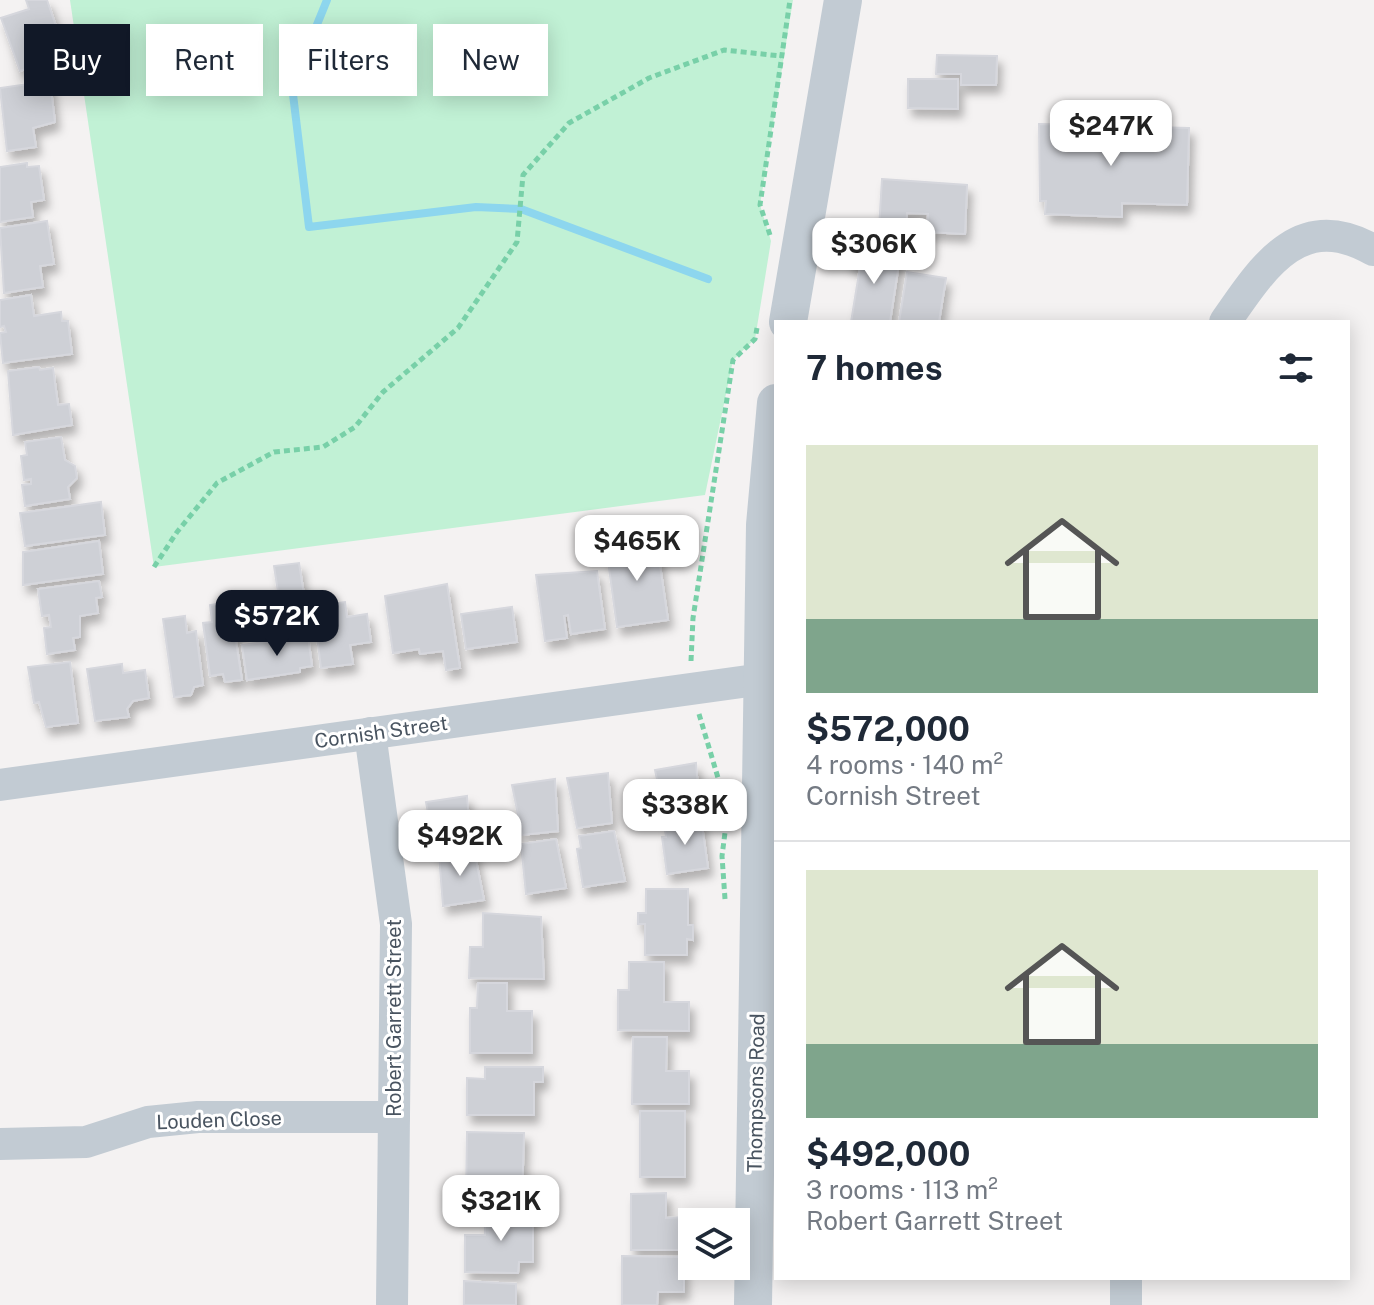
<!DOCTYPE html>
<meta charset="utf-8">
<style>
body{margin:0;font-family:"Public Sans",sans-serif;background:#f2f2f3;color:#1f2937;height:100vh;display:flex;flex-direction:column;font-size:30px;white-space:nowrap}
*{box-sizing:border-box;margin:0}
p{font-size:26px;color:#747a83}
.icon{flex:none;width:44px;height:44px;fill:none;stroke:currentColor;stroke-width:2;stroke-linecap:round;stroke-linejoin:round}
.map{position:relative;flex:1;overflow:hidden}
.side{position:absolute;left:774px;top:320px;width:576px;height:960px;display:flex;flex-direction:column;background:#fff;border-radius:0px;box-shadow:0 4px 20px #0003}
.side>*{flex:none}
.banner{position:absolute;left:24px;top:24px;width:630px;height:72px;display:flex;gap:16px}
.buttons{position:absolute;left:678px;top:1208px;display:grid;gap:16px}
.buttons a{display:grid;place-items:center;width:72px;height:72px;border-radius:0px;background:#fff;box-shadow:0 4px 20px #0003;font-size:40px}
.price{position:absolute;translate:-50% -68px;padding:0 18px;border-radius:16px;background:#fff;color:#222;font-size:26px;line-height:52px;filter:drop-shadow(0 2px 4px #0008)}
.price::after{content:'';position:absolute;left:50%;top:48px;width:24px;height:18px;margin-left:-12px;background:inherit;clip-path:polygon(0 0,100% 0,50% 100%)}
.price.active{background:#111827;color:#fff}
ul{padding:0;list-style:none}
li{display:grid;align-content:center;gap:16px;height:424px;padding:0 32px}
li+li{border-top:2px solid #e0e1e3}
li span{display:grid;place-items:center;height:248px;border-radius:0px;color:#555}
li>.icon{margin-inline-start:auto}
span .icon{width:144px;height:144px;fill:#fffc;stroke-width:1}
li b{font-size:34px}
h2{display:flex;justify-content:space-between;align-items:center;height:96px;padding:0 32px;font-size:34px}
.tag{padding:0 28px;border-radius:0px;background:#fff;box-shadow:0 4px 20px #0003;font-size:28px;line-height:72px}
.tag.active{background:#111827;color:#fff}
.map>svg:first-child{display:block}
</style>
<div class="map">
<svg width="1374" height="1305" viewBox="0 0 1374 1305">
<defs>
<filter id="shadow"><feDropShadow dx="4.5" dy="8" stdDeviation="4" flood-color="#0004"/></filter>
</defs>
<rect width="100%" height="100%" fill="#f4f2f2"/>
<polygon fill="#c1f1d5" points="70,0 793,0 760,205 771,241 755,339 733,360 705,495 154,567"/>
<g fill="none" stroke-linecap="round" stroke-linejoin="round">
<polyline stroke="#8dd6ee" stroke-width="8" points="327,0 292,86 309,227 476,207 521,209 708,279"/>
</g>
<g fill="#ced0d6" stroke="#d6d7dd" stroke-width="2" filter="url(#shadow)">
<polygon points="26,0 47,0 66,55 20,71 1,18 29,9"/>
<polygon points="937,55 997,56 996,85 961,85 961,74 936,74"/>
<polygon points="908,79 958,79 958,109 908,108"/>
<polygon points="50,81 55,122 33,128 36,147 7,151 0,88"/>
<polygon points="1039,124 1189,128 1187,205 1122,203 1122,217 1045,214 1046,201 1040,201"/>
<polygon points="27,163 27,167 39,166 44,200 31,202 33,217 0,222 0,167"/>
<polygon points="882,179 967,185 965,234 927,232 928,214 907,213 906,230 879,228"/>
<polygon points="47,221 54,264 40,266 43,287 4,293 0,228"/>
<polygon points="851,249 900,257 890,322 851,322 860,267 848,265"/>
<polygon points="907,272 946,278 939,322 899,322"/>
<polygon points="31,295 34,316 61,312 62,321 68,321 72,354 3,363 0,333 6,332 4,326 0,327 0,300"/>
<polygon points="39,367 40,370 53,368 58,405 69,404 72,425 13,435 8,371"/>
<polygon points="61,437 65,460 75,466 77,478 68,487 70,499 25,506 22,485 31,484 31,479 24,480 21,456 27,455 25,442"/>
<polygon points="101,502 105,535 25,546 20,513"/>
<polygon points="656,538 668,620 617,627 606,546"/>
<polygon points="99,541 103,574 23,585 23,552"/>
<polygon points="299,563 305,601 280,605 274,566"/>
<polygon points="597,571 605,629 571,634 568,615 564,616 567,638 545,641 536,575"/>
<polygon points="99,581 102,597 96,598 98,613 80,616 80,637 73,638 75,650 47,654 44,628 51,627 49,615 42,616 38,589"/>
<polygon points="447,584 460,668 446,670 443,651 420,654 419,649 393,653 385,596"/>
<polygon points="230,602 242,680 225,682 223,674 210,676 203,623 212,622 210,605"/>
<polygon points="345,602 347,617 367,614 371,642 350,645 353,664 321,668 313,606"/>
<polygon points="512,607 517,642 466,649 461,614"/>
<polygon points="185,616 187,633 196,631 203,685 194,687 191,695 174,697 163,619"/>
<polygon points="308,636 312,666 300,668 300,672 247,680 242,645"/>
<polygon points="70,662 78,723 46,727 39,702 34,703 28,667"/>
<polygon points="122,664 123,673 145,670 149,698 133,701 127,709 129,717 95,721 87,669"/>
<polygon points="696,763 700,813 665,818 655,770"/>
<polygon points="608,773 612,823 577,828 567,778"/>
<polygon points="555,779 558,831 522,835 512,785"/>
<polygon points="467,796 471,847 435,852 426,802"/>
<polygon points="701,818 708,868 667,874 662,837 666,837 664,824"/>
<polygon points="614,831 625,881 583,887 577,849 581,848 579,836"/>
<polygon points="556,839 566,888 526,894 521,844"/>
<polygon points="474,850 484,900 443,906 439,855"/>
<polygon points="646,889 688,889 688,925 693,925 693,940 687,939 687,955 645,955 645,924 638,924 638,913 646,913"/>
<polygon points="483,913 541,917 544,979 469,978 470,947 483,947"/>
<polygon points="629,962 664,962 664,1002 689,1002 689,1031 618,1030 618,990 629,990"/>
<polygon points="478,983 507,983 507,1011 532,1011 532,1053 470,1053 470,1008 477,1008"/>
<polygon points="633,1037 667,1037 666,1071 689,1071 689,1104 632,1104"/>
<polygon points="485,1067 543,1067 543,1082 534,1082 534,1115 467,1115 467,1078 485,1079"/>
<rect x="640" y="1111" width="45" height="66"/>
<polygon points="467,1132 524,1133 522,1200 466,1199"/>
<polygon points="666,1193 666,1218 686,1217 687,1250 631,1250 631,1194"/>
<polygon points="485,1210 533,1210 533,1262 519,1262 518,1273 465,1272 465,1235 485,1235"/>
<polygon points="622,1256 684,1257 684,1292 658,1292 657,1305 622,1305"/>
<polygon points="464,1281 516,1284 516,1305 464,1305"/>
</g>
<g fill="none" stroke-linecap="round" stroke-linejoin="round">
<g stroke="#78d0a8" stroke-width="5" stroke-dasharray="6 4" stroke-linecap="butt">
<polyline points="770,235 760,205 790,0"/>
<polyline points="154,567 177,532 217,483 274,452 323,447 355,427 383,392 458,328 517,242 523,175 569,123 649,78 724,50 781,56"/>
<polyline points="691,661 693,618 733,360 755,339 757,328"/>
<polyline points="699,714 727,808"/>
<polyline points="725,899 722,856 727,817"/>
</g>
<g stroke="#c2cbd3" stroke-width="32">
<path d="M1225,322c38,-55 75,-114 148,-72"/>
<polyline points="370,733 396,924 392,1305"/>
<polyline points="0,785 762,679"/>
<polyline points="0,1144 86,1142 148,1122 198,1117 394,1117"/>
<polyline points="1126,1278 1126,1305"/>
</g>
<g stroke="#c2cbd3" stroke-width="38">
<polyline points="788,322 843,0"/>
<polyline points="753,1305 765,525 776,403"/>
</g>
</g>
<g text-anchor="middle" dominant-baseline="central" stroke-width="6" stroke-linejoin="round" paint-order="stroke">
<g font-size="20" fill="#495460" stroke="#fff">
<text transform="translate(381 732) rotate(-8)">Cornish Street</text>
<text transform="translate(394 1018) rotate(-90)">Robert Garrett Street</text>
<text transform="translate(756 1093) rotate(-89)">Thompsons Road</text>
<text transform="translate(219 1120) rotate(-2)">Louden Close</text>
</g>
</g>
</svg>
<div class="buttons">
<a><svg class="icon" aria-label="layers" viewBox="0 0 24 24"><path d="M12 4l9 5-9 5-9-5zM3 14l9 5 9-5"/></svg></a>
</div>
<b class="price" style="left:1111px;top:168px">$247K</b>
<b class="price" style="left:874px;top:286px">$306K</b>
<b class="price" style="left:637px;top:583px">$465K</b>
<b class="price active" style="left:277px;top:658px">$572K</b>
<b class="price" style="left:685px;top:847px">$338K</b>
<b class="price" style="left:460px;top:878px">$492K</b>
<b class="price" style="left:501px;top:1243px">$321K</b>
<div class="banner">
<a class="tag active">Buy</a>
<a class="tag">Rent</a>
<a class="tag">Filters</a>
<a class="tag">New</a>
</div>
<section class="side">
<h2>7 homes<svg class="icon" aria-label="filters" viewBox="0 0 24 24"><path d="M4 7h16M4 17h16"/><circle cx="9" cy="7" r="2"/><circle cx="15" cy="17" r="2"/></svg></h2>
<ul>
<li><span style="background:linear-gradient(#dfe7d0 70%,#7fa58c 0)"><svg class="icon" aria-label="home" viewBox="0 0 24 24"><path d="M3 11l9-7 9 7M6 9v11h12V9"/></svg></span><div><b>$572,000</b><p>4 rooms · 140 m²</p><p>Cornish Street</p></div></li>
<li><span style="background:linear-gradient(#dfe7d0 70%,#7fa58c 0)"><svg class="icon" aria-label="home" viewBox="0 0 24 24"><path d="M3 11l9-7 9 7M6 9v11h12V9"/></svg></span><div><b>$492,000</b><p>3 rooms · 113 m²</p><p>Robert Garrett Street</p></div></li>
</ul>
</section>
</div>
